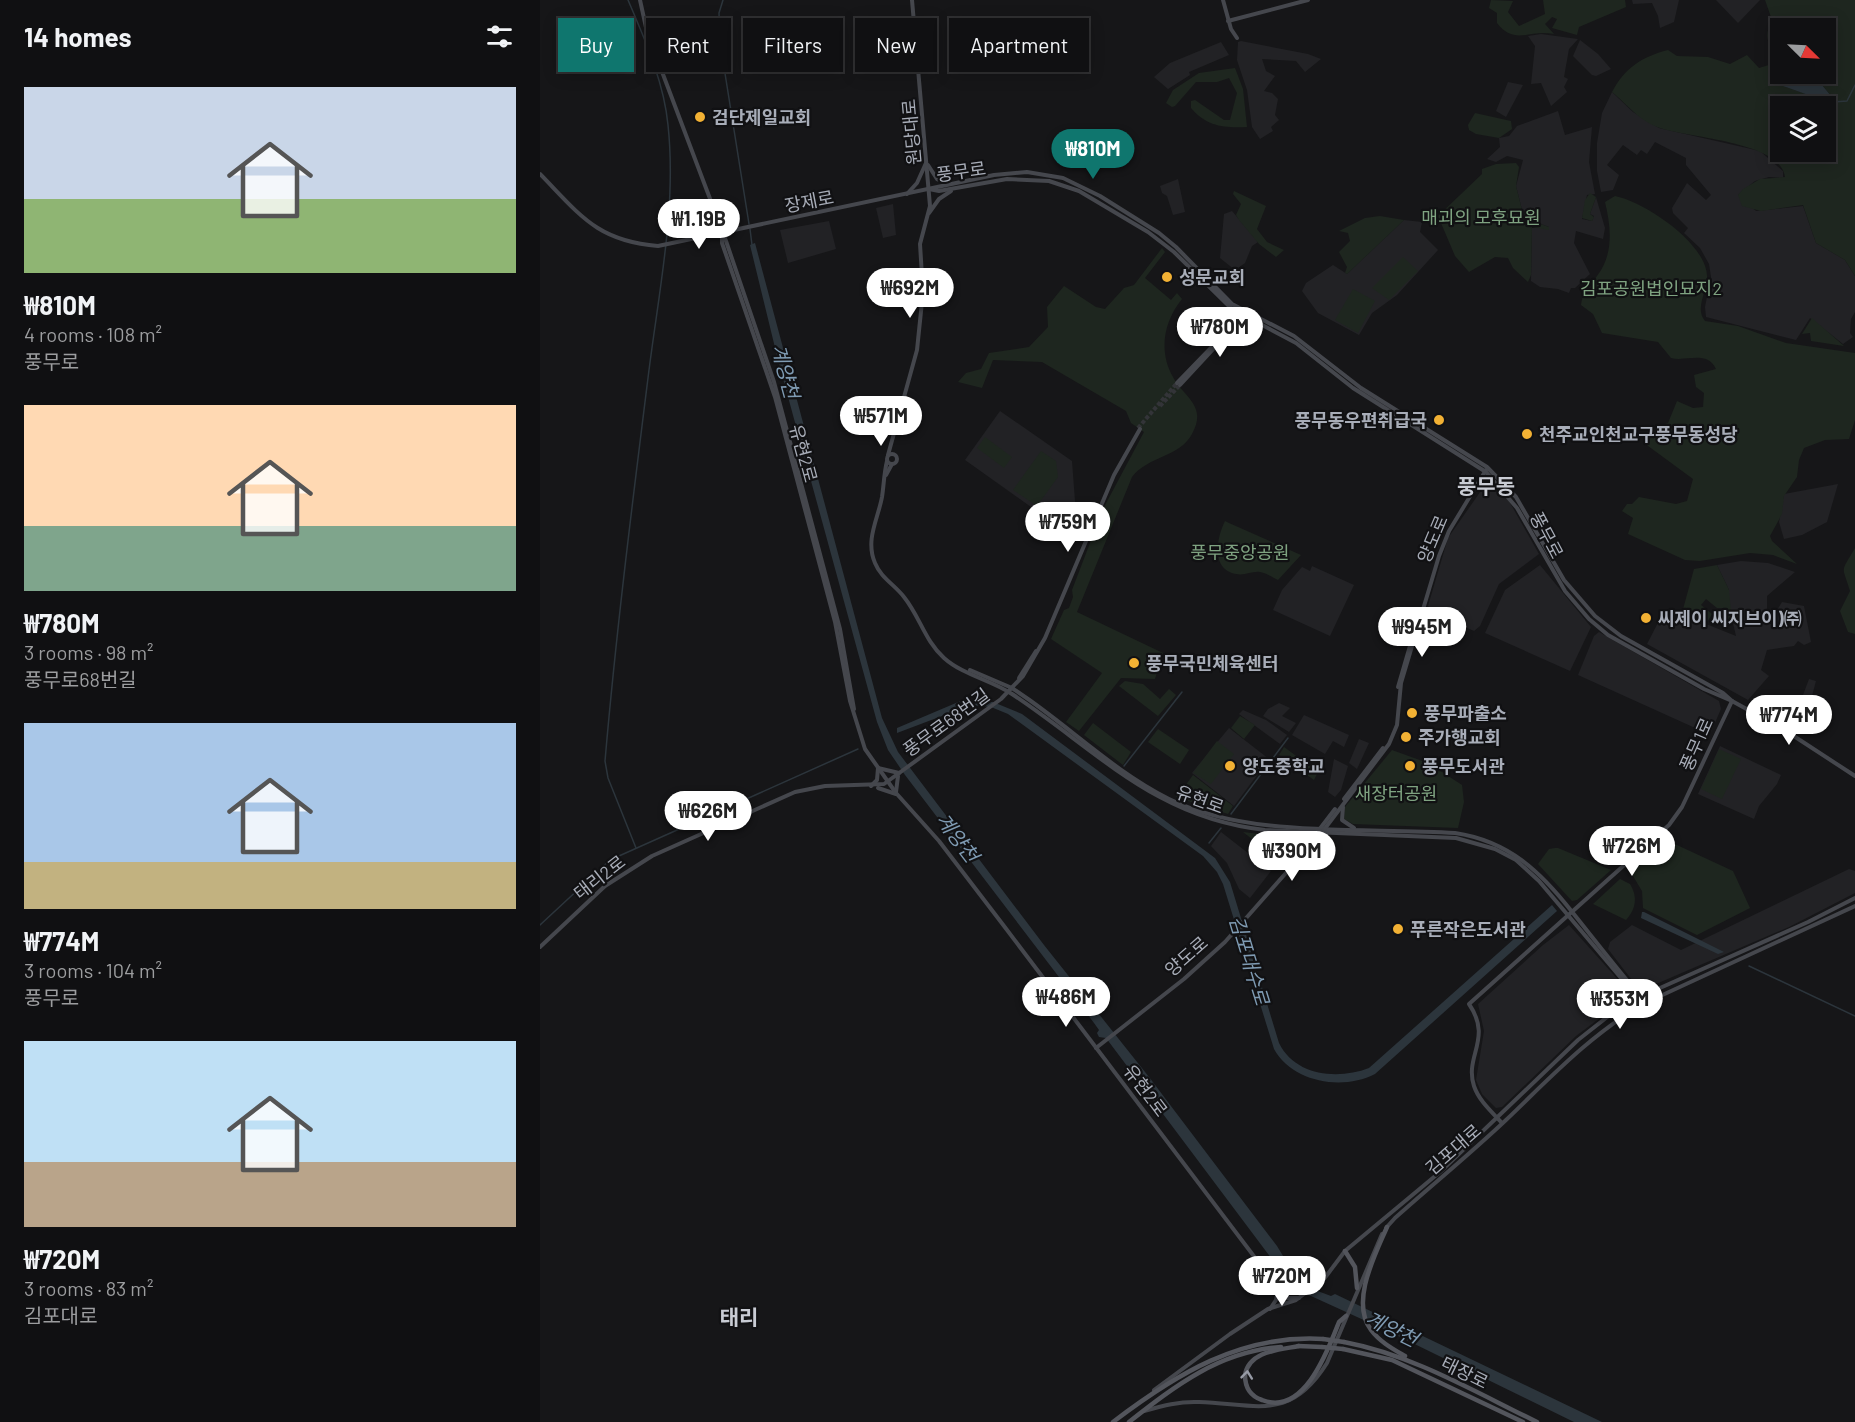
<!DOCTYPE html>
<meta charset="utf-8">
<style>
body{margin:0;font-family:Barlow,"Noto Sans KR",sans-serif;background:#1e1e20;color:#f1f3f6;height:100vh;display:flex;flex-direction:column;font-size:22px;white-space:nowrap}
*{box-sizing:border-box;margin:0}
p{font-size:20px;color:#9c9d9f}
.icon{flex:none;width:33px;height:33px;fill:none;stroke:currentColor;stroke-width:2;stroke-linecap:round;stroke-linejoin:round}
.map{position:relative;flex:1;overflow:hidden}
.panel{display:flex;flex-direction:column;background:#101012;width:540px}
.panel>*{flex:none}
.top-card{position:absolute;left:18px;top:18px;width:570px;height:54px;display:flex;gap:12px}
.needle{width:39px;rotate:114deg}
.fabs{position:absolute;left:1230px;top:18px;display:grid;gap:12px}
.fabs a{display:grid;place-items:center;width:66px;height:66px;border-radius:0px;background:#101012;box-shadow:0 3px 15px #0003,0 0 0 2px #303032;font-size:30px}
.price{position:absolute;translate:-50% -51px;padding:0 14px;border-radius:21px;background:#fff;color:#222;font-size:20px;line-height:39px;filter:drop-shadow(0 2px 3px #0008)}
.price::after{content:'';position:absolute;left:50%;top:36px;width:18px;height:14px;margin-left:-9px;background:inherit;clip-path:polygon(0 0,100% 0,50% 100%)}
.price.on{background:#0f766e;color:#fff}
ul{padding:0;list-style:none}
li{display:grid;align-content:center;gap:12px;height:318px;padding:0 24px}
li span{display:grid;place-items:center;height:186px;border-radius:0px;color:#555}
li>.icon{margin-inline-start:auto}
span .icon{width:108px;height:108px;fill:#fffc;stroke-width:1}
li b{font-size:26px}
h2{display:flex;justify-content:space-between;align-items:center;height:72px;padding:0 24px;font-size:26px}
.pill{padding:0 21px;border-radius:0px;background:#101012;box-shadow:0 3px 15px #0003,0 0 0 2px #303032;font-size:21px;line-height:54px}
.pill.on{background:#0f766e;color:#fff}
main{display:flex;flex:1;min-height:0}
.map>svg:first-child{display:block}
</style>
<main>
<section class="panel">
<h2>14 homes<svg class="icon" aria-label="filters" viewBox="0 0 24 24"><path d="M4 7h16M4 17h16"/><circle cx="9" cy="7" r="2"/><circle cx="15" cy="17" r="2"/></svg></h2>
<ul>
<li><span style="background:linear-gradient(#c9d6e8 60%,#8fb573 0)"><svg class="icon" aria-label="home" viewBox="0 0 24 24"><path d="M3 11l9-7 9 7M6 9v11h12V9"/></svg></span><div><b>₩810M</b><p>4 rooms · 108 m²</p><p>풍무로</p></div></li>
<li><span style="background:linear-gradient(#ffd9b3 65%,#7fa58c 0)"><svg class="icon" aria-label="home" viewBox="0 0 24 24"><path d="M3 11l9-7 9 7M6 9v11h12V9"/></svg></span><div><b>₩780M</b><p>3 rooms · 98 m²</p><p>풍무로68번길</p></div></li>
<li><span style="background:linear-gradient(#a9c7e8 75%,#c2b280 0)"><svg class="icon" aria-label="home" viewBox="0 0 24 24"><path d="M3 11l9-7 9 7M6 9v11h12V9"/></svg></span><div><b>₩774M</b><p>3 rooms · 104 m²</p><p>풍무로</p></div></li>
<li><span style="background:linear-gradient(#bfe0f5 65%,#b9a48a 0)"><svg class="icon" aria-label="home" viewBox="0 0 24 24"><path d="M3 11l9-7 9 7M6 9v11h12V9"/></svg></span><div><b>₩720M</b><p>3 rooms · 83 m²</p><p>김포대로</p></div></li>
</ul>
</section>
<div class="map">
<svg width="1315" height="1422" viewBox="0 0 1315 1422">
<rect width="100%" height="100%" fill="#161618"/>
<g fill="#222225">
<polygon points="1092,0 1139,0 1134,22 1120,28 1118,16 1112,3 1093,4"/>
<polygon points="1176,0 1220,0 1198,23"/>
<polygon points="1001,34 1038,39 1029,49 1024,77 1028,79 1024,87 1027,92 1011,106 1001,83 991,84 995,46 988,36"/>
<polygon points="1040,40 1058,54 1071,69 1056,76 1052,75 1033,56"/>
<polygon points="701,41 768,54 781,59 765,72 756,61 722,59 726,71 735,76 724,91 732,93 738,99 735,115 739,120 731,127 733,131 720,139 712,127 707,90 697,60 698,42"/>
<polygon points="681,42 689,55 649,72 650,75 628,89 614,77 630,63"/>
<polygon points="968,82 983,85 966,117 956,111"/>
<polygon points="1072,92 1093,112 1119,128 1220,151 1243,171 1243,178 1229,177 1215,181 1198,195 1216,211 1263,206 1276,243 1305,260 1315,276 1315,312 1311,319 1310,333 1313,337 1303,344 1270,318 1256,340 1166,317 1165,307 1171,277 1169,264 1160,248 1144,233 1148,228 1133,213 1132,208 1147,183 1166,200 1171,195 1146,165 1146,158 1115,142 1107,154 1101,150 1097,155 1083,145 1067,165 1079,175 1073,190 1061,192 1057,171 1057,143 1062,113"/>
<polygon points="1018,111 1025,135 1052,127 1049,162 1055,194 1047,195 1042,219 1052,221 1054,216 1050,214 1056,197 1065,228 1063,239 1036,231 1034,243 1050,274 1035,288 1031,288 1029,293 1018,289 1000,287 991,281 992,228 1009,227 984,218 976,186 983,160 967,156 956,162 947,159 960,147 959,138 969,136 977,126"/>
<polygon points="638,179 645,212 633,215 627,196 622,193 620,186"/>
<polygon points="353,204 356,235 343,238 336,208"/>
<polygon points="692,211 718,242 712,246 705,263 695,270 680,258 684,214"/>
<polygon points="864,220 882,222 880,232 898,250 857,295 832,313 819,335 778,313 762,291 766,283 793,265 807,274"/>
<polygon points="289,221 296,249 248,263 240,230"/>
<polygon points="460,411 532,461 536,514 505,517 425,460"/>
<polygon points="1298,484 1287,522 1262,535 1244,539 1239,522 1244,494"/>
<polygon points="945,485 956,487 969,501 999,554 959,584 940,626 934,631 893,613 888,606 908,538"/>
<polygon points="1201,561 1228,563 1255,572 1227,596 1227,612 1234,615 1242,602 1264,606 1271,642 1264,645 1258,641 1254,646 1227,650 1221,670 1229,676 1208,700 1107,644 1122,615 1145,620 1150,612 1158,612 1166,624 1196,636 1189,606 1189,590 1177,565"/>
<polygon points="1000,565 1051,627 1030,671 945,633 965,590"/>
<polygon points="772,566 814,585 790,636 733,610 742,590 762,567 770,571"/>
<polygon points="1059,632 1179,701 1181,709 1171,732 1164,732 1038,675 1054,636"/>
<polygon points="1269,679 1276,681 1269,707 1260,703"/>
<polygon points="739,703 750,708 742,716 756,723 749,732 723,716 728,709"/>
<polygon points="703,710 726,720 747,735 740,744 699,714"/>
<polygon points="764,715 809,735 804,747 793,741 785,754 752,735"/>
<polygon points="689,728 729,759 694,806 652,773"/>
<polygon points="819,739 829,743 817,769 809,763"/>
<polygon points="1180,746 1241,775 1237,784 1219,806 1214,819 1158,794"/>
<polygon points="794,759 808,766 801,790 795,797 788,792"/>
<polygon points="681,832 731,871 710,898 699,889 687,863 671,846"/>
<polygon points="1309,869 1315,871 1315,893 1249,927 1109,987 1102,988 1095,984 1068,949 1070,942 1092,925 1141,950"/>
<polygon points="1029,925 1081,983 1084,997 1076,1006 1036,1036 962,1107 956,1108 942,1094 936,1080 944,1031 938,1004 1003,945"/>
</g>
<g fill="#1e261f" fill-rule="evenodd">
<path d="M951,0l22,1 -5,11 11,14 26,-12 -2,-14h82l1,7 -47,20 -2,8 -25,-7 5,-9 -5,-2 -7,7 9,10c-25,-5 -39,12 -57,-11v-10l-8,-5z"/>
<path d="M1225,0h90v276l-10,-16 -29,-17 -13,-38 -42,6 -19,-5 -4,-11 5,-6 17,-10 25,-2c-5,-36 -97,-39 -125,-49 -21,-7 -32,-23 -48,-36 13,-24 29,-35 56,-42l9,6 31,1 22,7 17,-9 12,13 13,-4 3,-10c-9,-13 -10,-20 -3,-34zM1240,28h46v45l-4,12 9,11 4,11 -6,5 -3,-4v44h-46v-46h44l-18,-12 -20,-7 -3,-4 4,-9h-7z"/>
<path d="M695,68l8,21 4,38c-22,1 -40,0 -56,-19v-7l4,-1 29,20h6l7,-27 -8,-15 -12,4h-21l-21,24 -3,1 -6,-4 7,-13 26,-17z"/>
<polygon points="935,113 971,121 972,129 959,138 936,134 929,130 928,125"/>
<polygon points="976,163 979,167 976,186 984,218 1009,227 1009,230 992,227 991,275 988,282 973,268 968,258 955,257 929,272 915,256 898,216 942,174 942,169 956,164"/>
<polygon points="694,191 726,206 717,229 727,242 744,250 736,257 719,244 699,220 696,215 701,204 693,194"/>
<polygon points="1050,193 1056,197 1050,214 1054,217 1052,221 1042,218 1045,200"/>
<path d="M1075,196c30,6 91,47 92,80 1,15 -13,32 -2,45l33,5 48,17 69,10v67l-6,19 -24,1 -21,8 -5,12 -2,17 -13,19 -2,18 -12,22 2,5 25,23 -24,-9 -23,-2 -50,8 -15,-1 -57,-26 5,-16 -11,-7 5,-7h5l7,-7 37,7 11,-3 6,-22 -49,-36 -1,-5 6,-9 6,2 6,-6 7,-2 9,-22 16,7 10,-1 1,-14 -8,-6 -2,-12 22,-6c-9,-19 -30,-7 -45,-11l-13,-16 -56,-9 -9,-19 -12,-9c1,-12 9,-19 16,-29 17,-22 14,-49 8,-74z"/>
<polygon points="840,216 864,220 807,274 805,273 807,267 799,252 810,241 808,233 799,231 825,218"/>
<path d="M622,248l3,4 -20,26 26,22 6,-7 5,6c-18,22 -24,52 -9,78 10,20 35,28 19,57 -12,23 -44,22 -60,43l-55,135 86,41 -8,26 -34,-1 -42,53 -13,-9 36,-49 -51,-34 13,-29 5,-2 4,-11 -1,-7 31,-81 41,-77 -13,-9 -5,-12 -84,-49 -49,-2 -11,28 -24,-6 8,-9 15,-4 8,-16 40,-6 19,-20 -1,-20 17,-21 32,21 9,2 19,-21 10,-3z"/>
<polygon points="863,257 878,271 849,300 832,288"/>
<polygon points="813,289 835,301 818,333 795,320"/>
<polygon points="1272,318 1304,346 1271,341 1270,333 1262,334"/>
<polygon points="445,437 472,457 464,468 437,448"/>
<polygon points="501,451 516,461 518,477 497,506 473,490"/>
<path d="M685,521l4,2 72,32 -23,25c-6,-3 -12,-7 -18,-8 -8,-1 -16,4 -24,2 -26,-5 -19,-37 -11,-53z"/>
<path d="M1315,548v86l-7,-2 -8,-21 10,-20c-8,-27 -10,-17 5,-43z"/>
<polygon points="1177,565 1189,590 1192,622 1186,618 1184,608 1177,608 1166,599 1161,605 1172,614 1166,624 1162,626 1158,612 1142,613 1154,569"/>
<polygon points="585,681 603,684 620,699 629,689 636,695 618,716 579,686"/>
<polygon points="700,716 715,725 704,739 691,728"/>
<polygon points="553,723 591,752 583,765 544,735"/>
<polygon points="618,729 649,750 640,764 608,742"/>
<polygon points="677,741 694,754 671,784 653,773"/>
<polygon points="744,747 778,772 774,780 739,755"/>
<polygon points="1179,749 1201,759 1182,799 1161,789"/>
<polygon points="852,750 888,763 922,785 924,802 918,828 813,824 804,819 805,807"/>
<polygon points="653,775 693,806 688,814 636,797 642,785 645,786"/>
<polygon points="703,832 729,835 744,848 735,857"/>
<polygon points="1124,839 1193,871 1210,908 1157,935 1103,908 1102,891 1090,871"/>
<polygon points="1015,848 1018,848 1071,870 1037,900 1032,901 998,864 1009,849"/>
<path d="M1080,879l10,5c8,13 6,25 -4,36l-33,-16z"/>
</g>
<g fill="#2c353c">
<polygon points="1286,70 1282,85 1291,96 1295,108 1290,112 1271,96 1243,86 1247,74 1286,74"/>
<polygon points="215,243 342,718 358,752 504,945 609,1077 737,1246 757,1279 767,1287 791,1296 795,1294 1062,1422 1034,1422 850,1332 760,1291 740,1270 566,1038 559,1037 557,1033 559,1030 554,1023 365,775 348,750 337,722 239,364 210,245"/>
<path d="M423,700l30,2 29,12 193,144 15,24 49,161c16,33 59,37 90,25l183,-163 5,6 -182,163c-33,17 -83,8 -101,-25l-51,-165 -6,-12 -14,-16 -195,-142 -17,-7 -20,-2 -74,28v-5z"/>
<polygon points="1102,912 1104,912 1184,952 1178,954 1101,918"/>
</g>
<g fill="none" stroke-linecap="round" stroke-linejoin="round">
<g stroke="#2c353c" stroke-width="1.5">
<path d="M88,0c17,40 36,82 40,125 9,84 -10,170 -20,253 -16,128 -32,255 -43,383l3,17 28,70"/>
<polyline points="183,0 179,13 180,42 209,224"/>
<polyline points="1293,102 1307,101 1315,85"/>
<polyline points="210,229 212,245"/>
<polyline points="584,766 642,692"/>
<polyline points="691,814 748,738"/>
<polyline points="669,843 681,828"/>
<polyline points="0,925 70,860 318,749"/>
<polyline points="1209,966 1315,1016"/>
</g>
<g stroke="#333438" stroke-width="4" stroke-dasharray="4 2" stroke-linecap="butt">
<polyline points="620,406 640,385"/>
<polyline points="598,428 637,383"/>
</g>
<g stroke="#45474d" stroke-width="4">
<polyline points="100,0 107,32 186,241 234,382 300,629 314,709"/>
<polyline points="683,0 691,29 697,38"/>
<polyline points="688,21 768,0"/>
<polyline points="388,165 397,179 408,183"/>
<path d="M0,174c40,41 57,67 118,72l336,-71 33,-3 36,6 37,18 59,37 17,14 56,57 62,32 67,52 126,79 29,30 48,83 31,36 26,20 102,57 9,8 -28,-12 -96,-54 -19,-16 -24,-28 -48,-83 -31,-36 -133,-84 -57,-45 -64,-34 -58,-57 -26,-20 -69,-41 -30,-10 -42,-2 -68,12 -10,-2"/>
<polyline points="367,194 377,183 386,163"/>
<polyline points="389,213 399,199 411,191"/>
<polyline points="182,233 182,243 235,397 295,622 310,701 325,749 356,793 399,841 464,926 741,1292 747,1298 759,1298"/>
<polyline points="637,383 697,321"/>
<polyline points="640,385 703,317"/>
<circle cx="352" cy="459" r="5"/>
<polyline points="348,455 377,350 383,292 380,244 390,206 372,0"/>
<path d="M347,461c-3,12 -3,23 -5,36 -4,22 -17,43 -7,66 6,15 20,22 29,34 16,20 21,44 40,61 19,17 47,22 68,36 86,57 143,124 253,136l191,8 39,11 21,11 23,21 104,123"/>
<polyline points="346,475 352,464"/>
<polyline points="939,488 948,483 957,484"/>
<path d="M430,670l42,18 16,11c47,33 89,74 141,100 81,40 196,28 286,34 54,8 86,39 118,80 24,30 48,61 73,90"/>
<polyline points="479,678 496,651"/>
<polyline points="858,687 872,639"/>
<polyline points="1192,701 1243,729 1315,776"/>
<polyline points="331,786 337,780 338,768 359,773"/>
<polyline points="338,788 356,794"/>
<polyline points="356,792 358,776"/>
<polyline points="804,799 843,748"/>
<polyline points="803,807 802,820 814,828"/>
<polyline points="772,839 795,809"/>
<polyline points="0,947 65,886 112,856 255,792 285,786 344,784 461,699 483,676 505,638 574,475 600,429"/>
<polyline points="1092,984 1101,989 1113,989"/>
<polyline points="1079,1009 1085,996 1085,982"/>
<polyline points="556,1048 644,979 685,942 783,831 849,744 857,725 861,683 899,556 909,531 946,470"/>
<path d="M962,1123c-10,-11 -23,-22 -28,-37 -10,-30 19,-47 -5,-82l200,-179 13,-18 50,-106"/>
<path d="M846,1228l9,-10c37,-33 75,-64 111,-98 44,-42 83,-84 137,-116l212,-98"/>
<polyline points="730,1309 736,1300 738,1289"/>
<polyline points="614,1390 690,1334 728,1309 756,1300 784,1279 805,1251 900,1172 1038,1040 1071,1014 1120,988 1268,922 1315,898"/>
<path d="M604,1411c18,-5 36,-10 55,-9 59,2 91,20 128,-39l55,-129"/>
</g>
<g stroke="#53555c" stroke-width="4.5">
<path d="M847,1227c-12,28 -37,75 -16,103 9,12 22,19 34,26"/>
<polyline points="805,1251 815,1267 817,1288"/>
<path d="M804,1342c69,13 131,50 193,80"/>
<polyline points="758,1346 782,1347"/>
<path d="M759,1346c-20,4 -50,5 -54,29 0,12 5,21 17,25 42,17 66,-50 77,-78l7,-6"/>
<polyline points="803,1349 852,1360 983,1422"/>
<path d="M573,1422c63,-48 128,-88 210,-83"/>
<path d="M589,1422c46,-36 91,-71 152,-75"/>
</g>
<g stroke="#53555c" stroke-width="4.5">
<polyline points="783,1339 804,1342"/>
<polyline points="782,1347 803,1349"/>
</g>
</g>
<defs><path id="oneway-chevron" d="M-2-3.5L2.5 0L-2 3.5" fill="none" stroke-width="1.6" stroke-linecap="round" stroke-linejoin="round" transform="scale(1.5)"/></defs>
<use stroke="#979ba6" href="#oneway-chevron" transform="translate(707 1375) rotate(-84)"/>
<g fill="#f2b134" stroke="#111113" stroke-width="2">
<circle cx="160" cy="117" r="6"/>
<circle cx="627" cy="277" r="6"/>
<circle cx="899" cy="420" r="6"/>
<circle cx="987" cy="434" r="6"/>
<circle cx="1106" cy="618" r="6"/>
<circle cx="594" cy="663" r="6"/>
<circle cx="872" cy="713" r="6"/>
<circle cx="866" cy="737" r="6"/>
<circle cx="690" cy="766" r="6"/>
<circle cx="870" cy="766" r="6"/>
<circle cx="858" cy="929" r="6"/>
</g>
<g text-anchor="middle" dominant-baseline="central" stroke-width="4.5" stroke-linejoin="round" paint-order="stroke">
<g font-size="18" font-weight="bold" fill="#a8adb8" stroke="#111113" text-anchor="start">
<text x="172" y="117">검단제일교회</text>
<text x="639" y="277">성문교회</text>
<text x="887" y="420" text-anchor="end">풍무동우편취급국</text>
<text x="999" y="434">천주교인천교구풍무동성당</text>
<text x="1118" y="618">씨제이 씨지브이)㈜</text>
<text x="606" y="663">풍무국민체육센터</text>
<text x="884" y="713">풍무파출소</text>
<text x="878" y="737">주가행교회</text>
<text x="702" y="766">양도중학교</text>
<text x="882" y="766">풍무도서관</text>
<text x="870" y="929">푸른작은도서관</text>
</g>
<g font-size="18" fill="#a8adb8" stroke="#111113">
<text transform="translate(371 132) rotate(-95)">원당대로</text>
<text transform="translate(421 171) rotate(-8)">풍무로</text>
<text transform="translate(269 201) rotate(-11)">장제로</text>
<text transform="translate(264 453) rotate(75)">유현2로</text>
<text transform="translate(1007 535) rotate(62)">풍무로</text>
<text transform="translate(892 539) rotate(-67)">양도로</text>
<text transform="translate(406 722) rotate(-36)">풍무로68번길</text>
<text transform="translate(1156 744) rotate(-66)">풍무1로</text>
<text transform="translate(660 799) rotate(20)">유현로</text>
<text transform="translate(59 877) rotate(-38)">태리2로</text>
<text transform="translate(646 956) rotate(-41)">양도로</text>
<text transform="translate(606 1090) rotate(53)">유현2로</text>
<text transform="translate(913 1149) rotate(-41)">김포대로</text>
<text transform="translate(925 1372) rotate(26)">태장로</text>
</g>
<g font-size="18" fill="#7fa381" stroke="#111113">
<text x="941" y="217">매괴의 모후묘원</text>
<text x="1111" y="288">김포공원법인묘지2</text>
<text x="700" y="552">풍무중앙공원</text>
<text x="856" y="793">새장터공원</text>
</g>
<g font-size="20" font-style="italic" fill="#7f9bb3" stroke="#111113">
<text transform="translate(246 371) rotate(75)">계양천</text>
<text transform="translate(418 837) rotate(53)">계양천</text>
<text transform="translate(710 960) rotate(73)">김포대수로</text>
<text transform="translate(852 1328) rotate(26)">계양천</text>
</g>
<g font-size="21" font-weight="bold" fill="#c9ccd4" stroke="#111113">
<text x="946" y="485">풍무동</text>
<text x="199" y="1316">태리</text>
</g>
</g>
</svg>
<div class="fabs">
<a><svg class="needle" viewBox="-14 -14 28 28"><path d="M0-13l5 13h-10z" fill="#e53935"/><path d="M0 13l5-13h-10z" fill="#9c9d9f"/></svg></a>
<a><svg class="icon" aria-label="layers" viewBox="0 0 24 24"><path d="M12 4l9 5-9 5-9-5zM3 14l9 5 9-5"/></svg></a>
</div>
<b class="price on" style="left:553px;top:180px">₩810M</b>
<b class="price" style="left:159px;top:250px">₩1.19B</b>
<b class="price" style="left:370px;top:319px">₩692M</b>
<b class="price" style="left:680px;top:358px">₩780M</b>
<b class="price" style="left:341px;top:447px">₩571M</b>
<b class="price" style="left:528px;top:553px">₩759M</b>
<b class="price" style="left:882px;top:658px">₩945M</b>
<b class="price" style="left:1249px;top:746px">₩774M</b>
<b class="price" style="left:168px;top:842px">₩626M</b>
<b class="price" style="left:1092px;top:877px">₩726M</b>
<b class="price" style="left:752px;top:882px">₩390M</b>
<b class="price" style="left:526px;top:1028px">₩486M</b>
<b class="price" style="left:1080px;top:1030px">₩353M</b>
<b class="price" style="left:742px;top:1307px">₩720M</b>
<div class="top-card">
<a class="pill on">Buy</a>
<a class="pill">Rent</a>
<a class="pill">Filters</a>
<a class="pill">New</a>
<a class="pill">Apartment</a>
</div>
</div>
</main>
